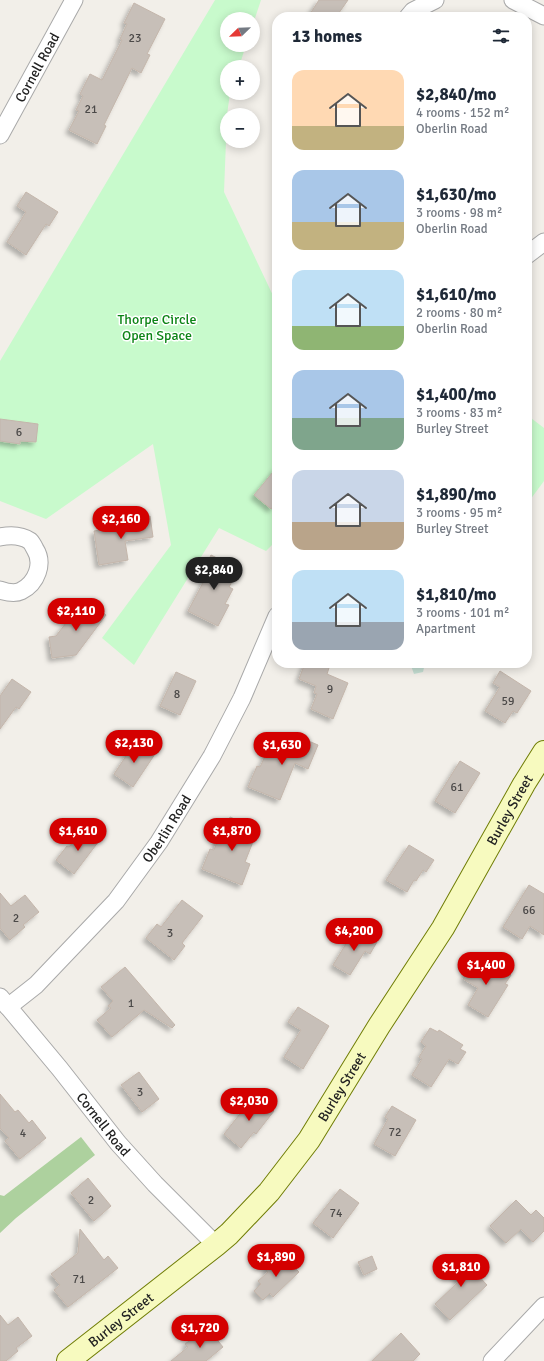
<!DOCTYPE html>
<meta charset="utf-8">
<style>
body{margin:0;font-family:Signika,sans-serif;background:#f6f6f7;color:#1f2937;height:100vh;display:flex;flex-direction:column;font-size:15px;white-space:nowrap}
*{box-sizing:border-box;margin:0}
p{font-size:13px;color:#747a83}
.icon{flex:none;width:22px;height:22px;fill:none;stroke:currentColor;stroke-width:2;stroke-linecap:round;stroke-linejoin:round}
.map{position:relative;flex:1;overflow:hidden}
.sheet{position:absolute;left:272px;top:12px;width:260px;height:656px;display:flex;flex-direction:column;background:#fff;border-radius:16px;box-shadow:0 2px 10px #0003}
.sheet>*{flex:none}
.needle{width:26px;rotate:247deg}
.buttons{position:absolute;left:220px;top:12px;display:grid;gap:8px}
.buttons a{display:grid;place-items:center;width:40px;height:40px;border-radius:50%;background:#fff;box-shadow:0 2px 10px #0003;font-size:20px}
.price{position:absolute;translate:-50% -34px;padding:0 9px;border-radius:14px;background:#d40000;color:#fff;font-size:13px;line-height:26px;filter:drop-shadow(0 1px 2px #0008)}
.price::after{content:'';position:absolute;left:50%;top:24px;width:12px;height:9px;margin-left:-6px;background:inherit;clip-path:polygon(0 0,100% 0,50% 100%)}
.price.active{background:#222;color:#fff}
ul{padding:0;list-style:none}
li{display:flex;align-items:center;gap:12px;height:100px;padding:0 20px}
li span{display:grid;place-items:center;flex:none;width:112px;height:80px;border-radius:12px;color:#555}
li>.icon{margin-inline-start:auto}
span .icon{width:48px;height:48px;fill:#fffc;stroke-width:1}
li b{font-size:17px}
h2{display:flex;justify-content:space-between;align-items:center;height:48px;padding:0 20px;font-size:17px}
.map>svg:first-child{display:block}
</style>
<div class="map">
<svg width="544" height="1361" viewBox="0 0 544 1361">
<defs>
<filter id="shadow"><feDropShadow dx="-3.5" dy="3.5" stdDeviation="2" flood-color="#0004"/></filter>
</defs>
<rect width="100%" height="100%" fill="#f2efe9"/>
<polygon fill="#add19e" points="81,1137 95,1155 16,1218 0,1233 0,1195 4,1196"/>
<polygon fill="#c6e0d4" points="410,663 425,663 423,672 414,674"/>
<g fill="#c8facc">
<polygon points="215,0 261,0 253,24 253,19 227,19 227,45 246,45 239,67 227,67 227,93 230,93 227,115 224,192 277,304 277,540 266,551 219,528 134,665 102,638 171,545 153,444 46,519 0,501 0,361"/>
<polygon points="527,415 544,428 544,481 527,504"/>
</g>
<g fill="#c7bfb8" stroke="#c4b6ab" filter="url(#shadow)">
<polygon points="319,0 348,0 336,17 308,17"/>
<polygon points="134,3 165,19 147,54 150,55 141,73 132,68 104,125 106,126 97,144 69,130 79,111 76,110 83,96 80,94 90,74 102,80 122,40 120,39 127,24 124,23"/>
<polygon points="26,192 58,212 49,226 46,224 26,255 7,242 26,212 17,206"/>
<polygon points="0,419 38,424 36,442 20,441 20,444 0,441"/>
<polygon points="277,467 277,502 271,509 254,495"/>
<polygon points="150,516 153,537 125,541 128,560 99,565 94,531 132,524 131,519"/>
<polygon points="211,555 239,569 229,587 233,589 225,604 229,605 218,626 188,611 207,575 202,573"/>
<polygon points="89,602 106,615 76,655 52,658 49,637 56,636 75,611 79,615"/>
<polygon points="305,663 316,663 329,668 327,674 348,683 333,719 311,709 317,694 314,693 316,686 299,679"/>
<polygon points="500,671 531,691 517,713 513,711 505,723 485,711 500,687 493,683"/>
<polygon points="176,672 196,681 180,715 160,706"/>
<polygon points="12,679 31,692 19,709 16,707 0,729 0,696"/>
<polygon points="277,736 297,744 299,737 318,745 308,769 295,763 280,800 248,787 257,766 260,767 266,754 269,755"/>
<polygon points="136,741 155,754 133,787 114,774"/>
<polygon points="460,761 480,773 455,813 435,801"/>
<polygon points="230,817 258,829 245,862 250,864 242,885 202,869 210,849 214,850 220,834 223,835"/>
<polygon points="83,829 99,841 74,874 56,860 67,846 69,847"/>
<polygon points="409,845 434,860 426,872 423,870 416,881 414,880 407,892 386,880"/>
<polygon points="529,885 544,894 544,935 530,926 522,939 503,927"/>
<polygon points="0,893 11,906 25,895 39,912 23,925 25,927 10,940 0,928"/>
<polygon points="182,900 203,916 182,943 185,946 174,960 146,938 157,924 161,927"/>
<polygon points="355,929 377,942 370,954 365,951 350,975 333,965"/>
<polygon points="477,957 493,967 495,965 511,975 505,984 508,985 488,1017 468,1005 478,988 463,979"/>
<polygon points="125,967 175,1025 172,1028 144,1010 112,1037 97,1020 111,1008 108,1006 113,1001 101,987"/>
<polygon points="298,1007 329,1026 303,1069 284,1057 301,1030 288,1022"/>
<polygon points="430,1028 438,1032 439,1030 463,1045 460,1049 466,1052 458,1064 449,1059 431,1087 412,1075 422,1059 419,1057 426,1046 421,1042"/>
<polygon points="139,1072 159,1099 142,1112 121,1085"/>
<polygon points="0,1094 15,1112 18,1110 29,1123 32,1120 46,1138 20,1159 5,1141 9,1138 0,1128"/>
<polygon points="254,1096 274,1111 256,1134 254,1132 241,1148 224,1134"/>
<polygon points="392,1106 416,1120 395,1156 374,1144 388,1119 385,1117"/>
<polygon points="88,1178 111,1206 94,1221 71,1193"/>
<polygon points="340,1189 359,1203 333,1238 313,1223"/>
<polygon points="516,1200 531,1215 536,1210 544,1218 544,1231 533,1242 521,1229 506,1243 490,1226"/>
<polygon points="80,1229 104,1260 108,1256 118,1268 68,1307 54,1290 60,1285 51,1274 78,1253"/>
<polygon points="283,1256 299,1272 273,1297 270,1293 263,1300 254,1291 261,1284 258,1281 268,1272 265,1269 276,1259 278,1261"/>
<polygon points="372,1256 377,1269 364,1275 358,1262"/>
<polygon points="458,1256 461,1257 487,1285 450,1320 435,1304 459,1281 448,1267 449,1261 451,1258"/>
<polygon points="0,1315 8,1325 18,1317 32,1336 16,1348 18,1351 6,1361 0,1361"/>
<polygon points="209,1330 223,1347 206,1361 171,1361 188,1347 185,1344 197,1335 199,1338"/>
<polygon points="401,1333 420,1354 413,1361 372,1361"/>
</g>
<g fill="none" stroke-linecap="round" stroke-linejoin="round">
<g stroke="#a9a9a9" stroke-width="19">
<g id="street">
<polyline points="513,0 544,16"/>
<polyline points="408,17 413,11 435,0"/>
<path id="s1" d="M0,135l74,-135"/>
<polyline points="527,255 544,242"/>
<path d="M0,537c10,-2 21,-2 30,4 2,2 4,6 5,8 9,14 2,34 -14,42 -6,3 -15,1 -21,-1"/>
<path id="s2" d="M0,997l60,72 58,74 37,41 61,61"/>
<path id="s3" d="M8,1007l28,-22 80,-84 43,-59 53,-86 30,-58 35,-82"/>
<polyline points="492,1361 544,1306"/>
</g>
</g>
<g stroke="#707d05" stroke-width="24">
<g id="secondary">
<path id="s4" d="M68,1361l148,-116 13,-11 40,-42 40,-52 70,-114 64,-98 81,-144 20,-32"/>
</g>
</g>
<use href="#street" stroke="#fff" stroke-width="17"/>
<use href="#secondary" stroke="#f7fabf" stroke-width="22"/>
</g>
<g text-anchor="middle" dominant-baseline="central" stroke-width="3" stroke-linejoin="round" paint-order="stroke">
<g font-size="12" fill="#4b4948">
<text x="135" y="38">23</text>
<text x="91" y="109">21</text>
<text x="19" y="432">6</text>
<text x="330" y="689">9</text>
<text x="177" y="694">8</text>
<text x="508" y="701">59</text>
<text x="457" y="787">61</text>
<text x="529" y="910">66</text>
<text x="16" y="918">2</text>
<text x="170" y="933">3</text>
<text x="131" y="1003">1</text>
<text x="140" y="1092">3</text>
<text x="395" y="1132">72</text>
<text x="23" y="1133">4</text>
<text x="91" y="1200">2</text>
<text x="336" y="1213">74</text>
<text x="79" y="1279">71</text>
</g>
<g font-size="14" fill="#222" stroke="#fff">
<text stroke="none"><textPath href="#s1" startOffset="77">Cornell Road</textPath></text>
<text stroke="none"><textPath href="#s4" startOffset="715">Burley Street</textPath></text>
<text stroke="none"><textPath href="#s3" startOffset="240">Oberlin Road</textPath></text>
<text stroke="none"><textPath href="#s4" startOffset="391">Burley Street</textPath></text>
<text stroke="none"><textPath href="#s2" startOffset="164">Cornell Road</textPath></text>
<text stroke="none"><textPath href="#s4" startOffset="67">Burley Street</textPath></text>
</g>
<g font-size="14" fill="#0c8416" stroke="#fff">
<text x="157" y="319">Thorpe Circle<tspan x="157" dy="16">Open Space</tspan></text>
</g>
</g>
</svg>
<div class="buttons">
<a><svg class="needle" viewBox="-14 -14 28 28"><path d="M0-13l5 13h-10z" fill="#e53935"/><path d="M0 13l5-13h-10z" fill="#747a83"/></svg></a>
<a>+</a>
<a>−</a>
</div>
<b class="price" style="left:121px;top:540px">$2,160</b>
<b class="price active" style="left:214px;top:591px">$2,840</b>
<b class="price" style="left:76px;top:632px">$2,110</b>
<b class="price" style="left:134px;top:764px">$2,130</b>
<b class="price" style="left:282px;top:766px">$1,630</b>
<b class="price" style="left:78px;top:852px">$1,610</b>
<b class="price" style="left:232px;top:852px">$1,870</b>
<b class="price" style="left:354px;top:952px">$4,200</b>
<b class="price" style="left:486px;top:986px">$1,400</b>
<b class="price" style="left:249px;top:1122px">$2,030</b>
<b class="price" style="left:276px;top:1278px">$1,890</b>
<b class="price" style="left:461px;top:1288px">$1,810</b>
<b class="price" style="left:200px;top:1349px">$1,720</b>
<section class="sheet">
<h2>13 homes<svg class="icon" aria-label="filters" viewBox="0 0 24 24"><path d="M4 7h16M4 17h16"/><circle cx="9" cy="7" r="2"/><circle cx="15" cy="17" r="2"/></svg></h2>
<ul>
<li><span style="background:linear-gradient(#ffd9b3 70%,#c2b280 0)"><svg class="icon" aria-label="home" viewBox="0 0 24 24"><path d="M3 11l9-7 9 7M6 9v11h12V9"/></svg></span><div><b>$2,840/mo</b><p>4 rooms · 152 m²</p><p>Oberlin Road</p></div></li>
<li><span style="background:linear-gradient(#a9c7e8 65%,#c2b280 0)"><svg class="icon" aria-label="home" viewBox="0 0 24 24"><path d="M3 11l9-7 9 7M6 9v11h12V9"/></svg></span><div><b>$1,630/mo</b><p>3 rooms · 98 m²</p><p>Oberlin Road</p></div></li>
<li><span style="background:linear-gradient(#bfe0f5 70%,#8fb573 0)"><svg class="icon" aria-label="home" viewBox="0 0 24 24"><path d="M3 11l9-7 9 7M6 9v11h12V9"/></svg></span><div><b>$1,610/mo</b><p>2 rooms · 80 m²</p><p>Oberlin Road</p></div></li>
<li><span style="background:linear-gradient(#a9c7e8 60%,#7fa58c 0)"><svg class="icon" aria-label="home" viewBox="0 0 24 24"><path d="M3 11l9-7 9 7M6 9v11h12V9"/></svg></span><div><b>$1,400/mo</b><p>3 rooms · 83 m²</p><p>Burley Street</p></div></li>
<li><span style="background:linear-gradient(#c9d6e8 65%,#b9a48a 0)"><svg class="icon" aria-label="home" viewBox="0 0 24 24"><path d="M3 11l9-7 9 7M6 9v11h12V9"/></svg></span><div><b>$1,890/mo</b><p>3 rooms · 95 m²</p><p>Burley Street</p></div></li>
<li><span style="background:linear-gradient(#bfe0f5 65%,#9aa5b1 0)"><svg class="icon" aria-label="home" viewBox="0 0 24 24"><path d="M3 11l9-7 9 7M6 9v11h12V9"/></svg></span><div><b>$1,810/mo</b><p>3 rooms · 101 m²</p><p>Apartment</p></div></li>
</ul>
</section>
</div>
